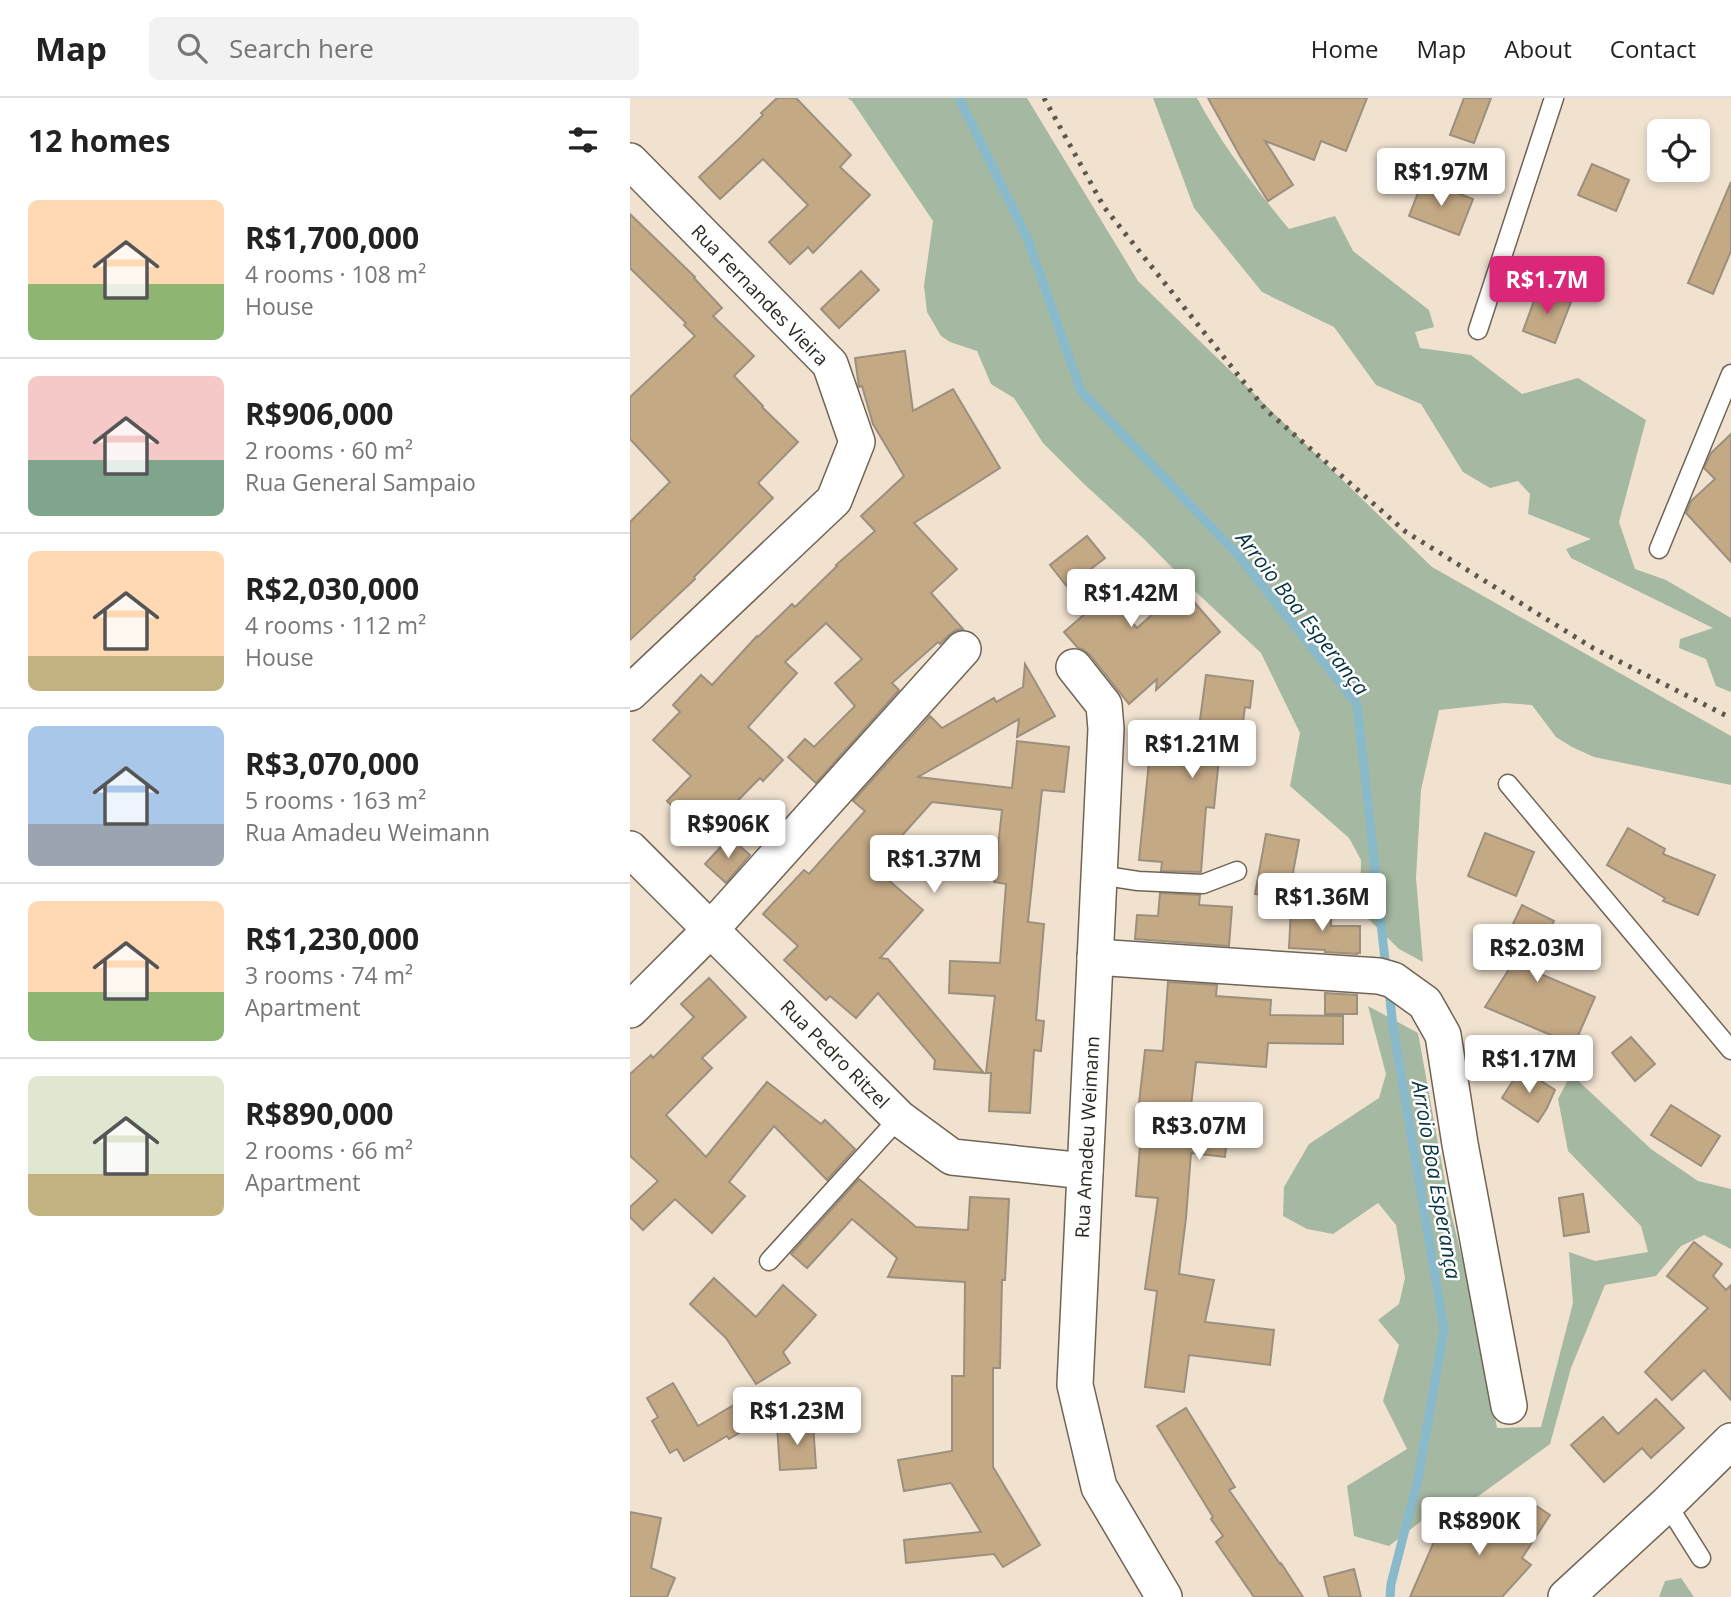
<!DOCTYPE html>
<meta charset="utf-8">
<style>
body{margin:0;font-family:"Open Sans",sans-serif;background:#f2f2f2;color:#222;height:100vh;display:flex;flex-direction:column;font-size:26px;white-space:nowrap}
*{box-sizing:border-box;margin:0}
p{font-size:23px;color:#767676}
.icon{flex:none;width:38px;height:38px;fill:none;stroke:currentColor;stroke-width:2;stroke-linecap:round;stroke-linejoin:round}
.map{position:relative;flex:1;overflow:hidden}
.details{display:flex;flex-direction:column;background:#fff;width:630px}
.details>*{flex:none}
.buttons{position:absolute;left:1017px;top:21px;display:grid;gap:14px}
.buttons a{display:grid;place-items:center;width:63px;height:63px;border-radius:10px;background:#fff;box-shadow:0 4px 10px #0003;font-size:35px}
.price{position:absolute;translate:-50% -60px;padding:0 16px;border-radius:7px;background:#fff;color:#222;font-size:23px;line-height:46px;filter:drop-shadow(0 2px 4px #0008)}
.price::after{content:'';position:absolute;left:50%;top:42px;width:21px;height:16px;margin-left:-10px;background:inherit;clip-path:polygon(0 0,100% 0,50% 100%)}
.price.selected{background:#db2777;color:#fff}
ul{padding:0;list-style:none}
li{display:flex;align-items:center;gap:21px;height:175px;padding:0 28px}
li+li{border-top:2px solid #e0e0e0}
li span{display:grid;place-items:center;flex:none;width:196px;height:140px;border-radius:10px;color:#555}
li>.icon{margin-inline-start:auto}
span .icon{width:84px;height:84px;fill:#fffc;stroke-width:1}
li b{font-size:30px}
h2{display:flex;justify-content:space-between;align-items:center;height:84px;padding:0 28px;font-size:30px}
header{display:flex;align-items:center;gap:42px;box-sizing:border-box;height:98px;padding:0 35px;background:#fff;border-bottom:2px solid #e0e0e0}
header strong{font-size:33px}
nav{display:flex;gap:38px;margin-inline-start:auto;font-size:24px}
.search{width:490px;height:63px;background:#f2f2f2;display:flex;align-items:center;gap:18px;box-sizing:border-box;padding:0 24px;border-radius:10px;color:#767676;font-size:26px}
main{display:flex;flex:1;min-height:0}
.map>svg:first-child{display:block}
</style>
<header>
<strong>Map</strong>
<div class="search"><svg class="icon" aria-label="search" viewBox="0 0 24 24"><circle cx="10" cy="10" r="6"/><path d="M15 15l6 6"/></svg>Search here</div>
<nav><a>Home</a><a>Map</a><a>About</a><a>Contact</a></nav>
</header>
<main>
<section class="details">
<h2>12 homes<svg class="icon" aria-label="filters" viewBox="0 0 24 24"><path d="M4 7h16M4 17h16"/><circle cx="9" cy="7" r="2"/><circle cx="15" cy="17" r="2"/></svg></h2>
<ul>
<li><span style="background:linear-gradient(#ffd9b3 60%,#8fb573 0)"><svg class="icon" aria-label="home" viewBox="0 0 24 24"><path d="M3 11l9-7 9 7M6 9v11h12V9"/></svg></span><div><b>R$1,700,000</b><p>4 rooms · 108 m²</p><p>House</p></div></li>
<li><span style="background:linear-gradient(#f6c9c9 60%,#7fa58c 0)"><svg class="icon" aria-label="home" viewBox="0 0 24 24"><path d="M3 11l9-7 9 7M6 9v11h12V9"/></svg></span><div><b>R$906,000</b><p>2 rooms · 60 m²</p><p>Rua General Sampaio</p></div></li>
<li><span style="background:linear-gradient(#ffd9b3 75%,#c2b280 0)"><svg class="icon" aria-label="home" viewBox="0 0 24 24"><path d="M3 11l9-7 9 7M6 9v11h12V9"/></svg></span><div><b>R$2,030,000</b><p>4 rooms · 112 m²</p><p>House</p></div></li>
<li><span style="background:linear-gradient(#a9c7e8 70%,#9aa5b1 0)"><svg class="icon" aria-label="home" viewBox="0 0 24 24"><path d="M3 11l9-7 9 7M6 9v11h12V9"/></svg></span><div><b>R$3,070,000</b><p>5 rooms · 163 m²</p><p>Rua Amadeu Weimann</p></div></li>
<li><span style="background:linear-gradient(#ffd9b3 65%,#8fb573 0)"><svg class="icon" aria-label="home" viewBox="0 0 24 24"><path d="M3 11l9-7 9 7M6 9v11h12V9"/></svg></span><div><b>R$1,230,000</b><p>3 rooms · 74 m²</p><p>Apartment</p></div></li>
<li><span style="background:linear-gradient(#dfe7d0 70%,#c2b280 0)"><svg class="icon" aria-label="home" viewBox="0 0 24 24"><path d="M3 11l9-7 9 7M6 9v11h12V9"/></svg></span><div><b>R$890,000</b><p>2 rooms · 66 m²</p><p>Apartment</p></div></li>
</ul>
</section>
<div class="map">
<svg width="1101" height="1499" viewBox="0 0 1101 1499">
<rect width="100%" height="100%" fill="#f1e2d0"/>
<g fill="#a5b8a1">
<polygon points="217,0 397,0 508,183 802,469 1101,638 1101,687 964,659 942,649 926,639 902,607 874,605 809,612 791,692 786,780 793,864 769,851 730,813 731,762 719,740 660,688 670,635 631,555 566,494 514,441 454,386 413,345 384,300 361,286 347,253 320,244 311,238 297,214 294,188 303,123 222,3"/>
<path d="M523,0h44c25,47 58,90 92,131l46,-13 18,35 76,59 5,17 -19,5 5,16 51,7 51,39 56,-16 68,42 -27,102 16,47 31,11 65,38v74l-15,-6 -10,-27 -27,-11 1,-9 33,-11 -142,-70 -5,-9 25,-10 -63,-25 2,-20 -12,-13 -28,7 -27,-16 -42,-68 -45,-19 -42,-58 -72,-35 -68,-84z"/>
<polygon points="738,908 788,935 820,1111 844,1209 867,1330 911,1329 943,1205 939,1154 965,1163 1018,1154 1011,1128 938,1053 928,1001 941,976 1021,1051 1068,1083 1101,1091 1101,1151 1074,1137 1051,1148 1026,1178 975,1187 941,1270 920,1346 839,1405 807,1411 759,1448 724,1438 717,1388 777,1351 753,1303 769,1247 748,1222 769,1206 775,1180 766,1127 748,1105 703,1136 677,1131 653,1118 654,1089 679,1046 749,1000 756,976"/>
<polygon points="1051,1480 1064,1499 1029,1499 1035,1483"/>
</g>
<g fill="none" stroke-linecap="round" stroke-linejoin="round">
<g stroke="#88bacb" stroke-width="9">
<polyline points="329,0 398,142 451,293 608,457 727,606 756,871"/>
<polyline points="759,892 763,929 814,1231 788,1381 761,1486 760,1499"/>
</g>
</g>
<g fill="#c4a985" stroke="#9c8f7e" stroke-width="2">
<polygon points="147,0 166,0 221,57 210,69 240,97 183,155 178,149 160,166 139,144 178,107 133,61 90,101 69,79 111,39 133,17 131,15"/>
<polygon points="578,0 737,0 716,53 691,43 684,62 635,43 663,87 638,103 610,58"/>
<polygon points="834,0 861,0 844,45 820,37"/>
<polygon points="962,66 999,82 986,113 948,97"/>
<polygon points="793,82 843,101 829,137 779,118"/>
<polygon points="1101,84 1101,153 1083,196 1058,185"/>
<polygon points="0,116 65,179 64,180 92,210 83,218 124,258 104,278 133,308 132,309 168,344 128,385 143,400 64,479 65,481 0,542 0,424 40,384 0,341 0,299 65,238 54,227 56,225 0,170"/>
<polygon points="231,173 249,192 209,230 191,211"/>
<polygon points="908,192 941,204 925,245 893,233"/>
<polygon points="275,253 283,313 323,291 370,370 284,425 327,471 301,495 333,531 326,532 319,537 310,546 308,544 262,585 269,592 186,685 158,659 175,641 184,649 225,608 205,585 232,561 196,525 155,564 167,575 118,629 153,662 133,683 130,680 73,738 37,703 61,678 23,642 50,614 43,607 71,577 82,587 127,538 128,539 162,506 165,509 207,468 206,467 245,433 231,418 274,378 243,326 232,288 229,289 225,260"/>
<polygon points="1101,336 1101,464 1056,415 1061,403 1085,381 1074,370 1081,355"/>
<polygon points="457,438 475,460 457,474 507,530 552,490 590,534 526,592 527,581 499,606 460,557 452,551 448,550 434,534 457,514 420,467"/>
<polygon points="395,566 425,618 387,639 389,621 288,679 382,690 387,643 439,649 434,694 412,692 398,824 414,826 406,922 414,923 411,953 404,952 400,1015 359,1013 361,975 356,975 365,898 319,895 320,863 370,865 376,786 364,784 372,712 302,704 251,761 263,772 256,780 293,812 250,860 258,861 354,975 304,971 305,962 248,895 226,920 200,898 196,902 154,862 168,848 133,816 174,772 179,776 235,713 223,703 300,618 312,630 364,600 366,604 393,589"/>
<polygon points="576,577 623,583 620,610 615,609 609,652 590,650 584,710 576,709 571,774 531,773 532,764 509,762 520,654 565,659"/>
<polygon points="998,730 1035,751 1033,756 1085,777 1068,817 1033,803 1035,800 977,767"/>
<polygon points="855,735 904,754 886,798 838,778"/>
<polygon points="636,736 669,742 658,802 625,796"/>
<polygon points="100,739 120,757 96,785 75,766"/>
<polygon points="530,795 570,797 569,807 602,809 599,848 505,841 507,817 528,818"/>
<polygon points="892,807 924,823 901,872 965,899 944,947 855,909 881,868 866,861"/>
<polygon points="661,810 701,812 701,828 730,828 730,855 727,855 727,856 695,854 695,852 659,850"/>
<polygon points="79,880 116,919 72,960 82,970 36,1017 76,1059 137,984 191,1026 195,1022 225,1051 197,1082 144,1028 99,1084 115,1098 82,1135 45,1101 13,1132 0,1119 0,1109 28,1083 0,1058 0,976 21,957 23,960 64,919 51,906"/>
<polygon points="538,884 587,887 586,898 641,902 640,917 713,918 713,946 638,945 636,969 566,964 559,1026 598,1030 595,1059 561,1055 556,1120 549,1176 584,1182 575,1224 644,1232 640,1267 559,1257 554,1294 515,1289 527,1193 515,1191 528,1100 506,1098 512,1023 507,1023 515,952 533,953"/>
<polygon points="695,895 727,897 727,916 695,916"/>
<polygon points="1001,939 1025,966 1005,983 982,955"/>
<polygon points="891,970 925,992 917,1010 908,1024 872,1000"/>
<polygon points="1041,1007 1090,1038 1071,1068 1021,1037"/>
<polygon points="229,1081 286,1129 338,1132 340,1099 379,1101 375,1182 372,1182 370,1270 363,1270 363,1369 410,1447 373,1469 364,1456 276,1465 274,1442 351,1434 321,1385 274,1393 268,1362 322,1353 322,1278 334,1278 335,1184 258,1179 267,1160 222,1121 177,1170 161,1156"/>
<polygon points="953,1096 959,1134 934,1138 929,1100"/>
<polygon points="1064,1144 1092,1166 1083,1178 1096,1192 1101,1187 1101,1302 1074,1272 1042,1302 1015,1274 1078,1210 1037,1178"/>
<polygon points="84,1180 126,1219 153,1187 186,1217 153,1254 160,1265 126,1286 96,1240 60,1206"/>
<polygon points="43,1285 68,1328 133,1290 146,1313 99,1341 97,1338 54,1363 47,1351 40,1355 22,1323 28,1319 17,1300"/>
<polygon points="1026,1301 1054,1330 1021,1360 1012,1350 974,1384 941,1347 973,1319 988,1336"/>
<polygon points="556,1310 605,1389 599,1392 650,1466 651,1465 673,1499 624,1499 586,1444 593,1438 581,1421 583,1419 527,1328"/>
<polygon points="183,1325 186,1370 150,1372 147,1328"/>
<polygon points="896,1401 920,1417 892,1460 901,1467 872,1499 780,1499 816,1416 871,1440"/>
<polygon points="0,1414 31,1420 21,1470 45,1480 37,1499 0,1499"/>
<polygon points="724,1471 731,1499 699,1499 694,1479"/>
</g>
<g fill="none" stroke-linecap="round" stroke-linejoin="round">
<g stroke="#706454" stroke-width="21">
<g id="service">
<polyline points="848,232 924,0"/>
<polyline points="1029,451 1101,276"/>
<polyline points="878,686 1101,952"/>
<polyline points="469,777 508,783 573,786 607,773"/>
<polyline points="139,1163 269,1020"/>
<polyline points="1037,1406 1071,1460"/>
</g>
</g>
<g stroke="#706454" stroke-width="38">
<g id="minor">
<polyline points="0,63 200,266 227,344 204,402 0,595"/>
<polyline points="444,569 474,607 476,631 445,1287 469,1389 534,1499"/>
<polyline points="0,751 269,1020 322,1059 455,1073"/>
<polyline points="465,859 749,878 763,882 795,905 813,937 830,1046 879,1308"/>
<polyline points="0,912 80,832 333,551"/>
<polyline points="936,1499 1037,1406 1101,1343"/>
</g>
</g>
<use href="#service" stroke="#fff" stroke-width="18"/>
<use href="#minor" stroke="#fff" stroke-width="35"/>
<polyline stroke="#5d564c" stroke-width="5" stroke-dasharray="3.5 7" stroke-linecap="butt" points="414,0 474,109 636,312 776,434 963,550 1101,620"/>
</g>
<g text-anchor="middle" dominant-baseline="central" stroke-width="5" stroke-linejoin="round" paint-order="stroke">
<g font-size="19" fill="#2d2821" stroke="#fff">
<text transform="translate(130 197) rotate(46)">Rua Fernandes Vieira</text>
<text transform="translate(205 956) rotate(45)">Rua Pedro Ritzel</text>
<text transform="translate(457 1039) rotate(-87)">Rua Amadeu Weimann</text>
</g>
<g font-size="21" font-style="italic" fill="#053442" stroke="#fff">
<text transform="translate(673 515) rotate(52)">Arroio Boa Esperança</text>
<text transform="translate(807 1082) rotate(80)">Arroio Boa Esperança</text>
</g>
</g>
</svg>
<div class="buttons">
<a><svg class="icon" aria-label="locate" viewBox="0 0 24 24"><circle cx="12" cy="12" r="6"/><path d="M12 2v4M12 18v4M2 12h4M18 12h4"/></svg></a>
</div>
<b class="price" style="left:811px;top:110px">R$1.97M</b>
<b class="price selected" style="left:917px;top:218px">R$1.7M</b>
<b class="price" style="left:501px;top:531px">R$1.42M</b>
<b class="price" style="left:562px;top:682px">R$1.21M</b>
<b class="price" style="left:98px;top:762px">R$906K</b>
<b class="price" style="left:304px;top:797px">R$1.37M</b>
<b class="price" style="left:692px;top:835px">R$1.36M</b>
<b class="price" style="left:907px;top:886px">R$2.03M</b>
<b class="price" style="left:899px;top:997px">R$1.17M</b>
<b class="price" style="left:569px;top:1064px">R$3.07M</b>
<b class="price" style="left:167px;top:1349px">R$1.23M</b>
<b class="price" style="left:849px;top:1459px">R$890K</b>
</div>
</main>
